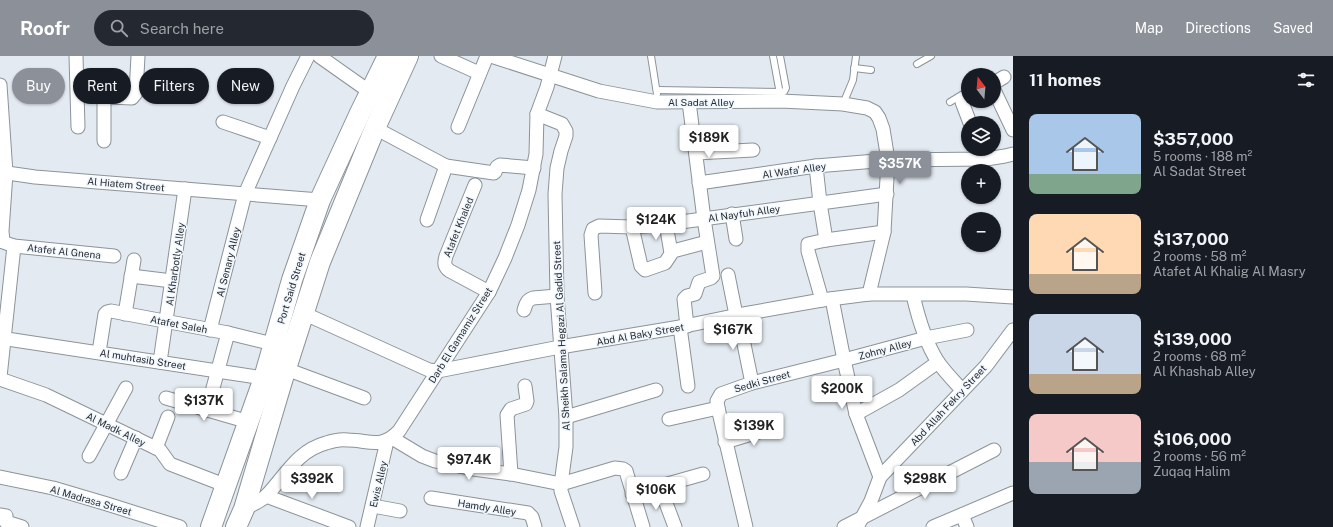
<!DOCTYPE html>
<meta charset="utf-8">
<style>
body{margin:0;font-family:"Public Sans",sans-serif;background:#242831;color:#f1f3f6;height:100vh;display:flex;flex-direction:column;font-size:15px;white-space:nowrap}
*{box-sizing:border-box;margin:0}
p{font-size:13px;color:#9ea1a6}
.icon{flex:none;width:22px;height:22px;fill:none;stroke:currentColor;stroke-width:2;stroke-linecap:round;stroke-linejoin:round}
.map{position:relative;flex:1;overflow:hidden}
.panel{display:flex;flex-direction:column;background:#171b24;width:320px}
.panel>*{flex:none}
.banner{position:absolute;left:12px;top:12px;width:380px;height:36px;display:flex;gap:8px}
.needle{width:26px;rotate:344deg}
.buttons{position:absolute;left:961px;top:12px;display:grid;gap:8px}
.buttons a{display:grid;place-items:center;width:40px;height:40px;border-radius:50%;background:#171b24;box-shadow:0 1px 3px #0004;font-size:20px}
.price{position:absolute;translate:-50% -34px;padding:0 9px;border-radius:4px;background:#fff;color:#222;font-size:13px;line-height:26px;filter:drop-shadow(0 1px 2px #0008)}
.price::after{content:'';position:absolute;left:50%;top:24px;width:12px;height:9px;margin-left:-6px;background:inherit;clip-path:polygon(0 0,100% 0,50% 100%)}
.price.selected{background:#8c9099;color:#fff}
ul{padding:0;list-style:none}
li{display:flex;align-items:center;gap:12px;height:100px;padding:0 16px}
li span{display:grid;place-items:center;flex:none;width:112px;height:80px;border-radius:8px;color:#555}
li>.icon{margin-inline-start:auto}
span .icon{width:48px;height:48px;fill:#fffc;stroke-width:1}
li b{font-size:17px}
h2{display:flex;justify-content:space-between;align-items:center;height:48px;padding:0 16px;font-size:17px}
.pill{padding:0 14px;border-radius:18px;background:#171b24;box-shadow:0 1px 3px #0004;font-size:14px;line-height:36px}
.pill.selected{background:#8c9099;color:#fff}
header{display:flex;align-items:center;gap:24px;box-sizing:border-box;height:56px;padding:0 20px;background:#8c9099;color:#fff}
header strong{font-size:19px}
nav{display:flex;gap:22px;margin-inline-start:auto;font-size:14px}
.search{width:280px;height:36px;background:#242831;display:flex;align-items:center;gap:10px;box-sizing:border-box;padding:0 14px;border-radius:22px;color:#9ea1a6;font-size:15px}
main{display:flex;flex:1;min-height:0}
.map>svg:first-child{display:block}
</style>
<header>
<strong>Roofr</strong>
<div class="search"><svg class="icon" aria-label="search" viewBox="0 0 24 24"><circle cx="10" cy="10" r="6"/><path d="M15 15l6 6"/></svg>Search here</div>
<nav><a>Map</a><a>Directions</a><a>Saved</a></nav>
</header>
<main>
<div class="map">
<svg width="1013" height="471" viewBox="0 0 1013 471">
<rect width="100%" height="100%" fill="#e3eaf1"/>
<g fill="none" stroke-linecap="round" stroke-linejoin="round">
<g stroke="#8c9399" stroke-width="8">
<g id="service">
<polyline points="651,0 657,38"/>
<polyline points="773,0 780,38"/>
<polyline points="917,8 931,0"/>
<polyline points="854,12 871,14"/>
<polyline points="657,34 784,36 786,32 780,0"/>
<polyline points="950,46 968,35"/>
<polyline points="843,48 853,24 856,0"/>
</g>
</g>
<g stroke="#8c9399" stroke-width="15">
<g id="minor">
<polyline points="76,0 78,71"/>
<polyline points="319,0 370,36"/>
<polyline points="441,0 479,17"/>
<polyline points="491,0 599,35 657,46 781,45 843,48 867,52 875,56 879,62 883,73 888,104 884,176 869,238"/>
<polyline points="994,27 1004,21"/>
<polyline points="0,29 6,117 2,175 3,186 14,190 114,200"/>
<polyline points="994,34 1013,74"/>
<polyline points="968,42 962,46 970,67"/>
<polyline points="537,58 562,68 566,75 566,80 561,95 557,112 555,138 557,240 566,361 566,391 561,428 561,435 573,471"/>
<polyline points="223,66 270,82"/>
<polyline points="458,71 487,0"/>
<polyline points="375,72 446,110 494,117 495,116 497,111 500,109 534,112"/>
<polyline points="104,85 104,45 109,41 132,42 136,37 138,0"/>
<polyline points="696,97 753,94"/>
<polyline points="816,110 820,147 826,184"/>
<polyline points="0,116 35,121 320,144"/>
<polyline points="699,127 816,110 888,104 986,103 1005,100 1013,98"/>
<path d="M475,129l-29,71c-2,7 -2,11 4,15l39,21"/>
<polyline points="732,158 736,183"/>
<polyline points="427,164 446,110"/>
<polyline points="666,168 671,197"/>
<polyline points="632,171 641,210 645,214 665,207 673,195 707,186"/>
<polyline points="728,219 736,259"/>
<polyline points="131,220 172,225"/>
<polyline points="595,237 591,179 593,173 599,170 632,171 666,168 887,138"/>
<path d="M913,239c5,22 12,47 25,67 7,10 16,19 24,28"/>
<polyline points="832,243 844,304 856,358 880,421 871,445 857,471"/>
<polyline points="822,244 808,195 808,188 826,184 884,176"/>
<path d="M524,254c2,-6 3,-10 9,-12l24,-2"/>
<polyline points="303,257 429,314 438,315 560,291 680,271 738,259 822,244 869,238 966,238 1013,241"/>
<polyline points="125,258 134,204"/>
<polyline points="738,259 752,327"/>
<polyline points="687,270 684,243 687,240 695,238 699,226 711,222 713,220 704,163 689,46"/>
<polyline points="680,271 688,330"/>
<polyline points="210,274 245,138 293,30 308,0"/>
<polyline points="0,282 270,323"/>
<polyline points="99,296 105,258 107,256 111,255 228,277 281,290"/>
<polyline points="160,306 185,133"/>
<polyline points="286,313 364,342"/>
<polyline points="0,321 14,190"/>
<polyline points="0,323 46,339 160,394 170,408 227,430"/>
<polyline points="166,342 249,366"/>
<polyline points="207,354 228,277"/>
<polyline points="856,358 899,334 938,306"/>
<polyline points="566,361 656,334"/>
<polyline points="669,363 718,352"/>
<polyline points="392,382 422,400 435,405 473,413 511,418 561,428 615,412 623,413 626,415 643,471"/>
<polyline points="725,386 775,371"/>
<polyline points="156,392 168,361"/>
<polyline points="89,400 126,332"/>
<polyline points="121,417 136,382"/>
<polyline points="511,418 507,359 511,353 526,348 527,345 525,330"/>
<polyline points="0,421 53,432 107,448 180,471"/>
<polyline points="880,421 986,310 1013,274"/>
<polyline points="660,431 675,471"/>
<polyline points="632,438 703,418"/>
<polyline points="266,440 349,471"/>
<polyline points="431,442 528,457 532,461 535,471"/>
<polyline points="373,450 400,455"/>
<path d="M244,453c7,-4 18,-8 23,-14 19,-20 30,-44 59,-52 6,-2 15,-4 22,-3 21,0 33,10 51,-9l90,-139 16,-34 13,-33 11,-35 7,-36 1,-40 10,-27 8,-31"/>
<polyline points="0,459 6,460 6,466 22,471"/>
<polyline points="962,459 967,471"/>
<polyline points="367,471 387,385"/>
<polyline points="746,471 718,352 717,345 721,338 752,327 844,304 926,282 967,274"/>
<polyline points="844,471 994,394"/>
<polyline points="933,471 1013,437"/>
</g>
</g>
<g stroke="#8c9399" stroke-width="22">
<g id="primary">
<polyline points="211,471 264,322 292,224 320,144 360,57 388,0"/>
<polyline points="236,471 244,453 282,325 320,206 375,72 408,0"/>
</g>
</g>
<use href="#service" stroke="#fff" stroke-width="6"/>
<use href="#minor" stroke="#fff" stroke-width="13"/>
<use href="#primary" stroke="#fff" stroke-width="20"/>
</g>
<g text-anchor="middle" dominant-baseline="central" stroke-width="3" stroke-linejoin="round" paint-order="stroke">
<g font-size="10" fill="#292c2f" stroke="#f0f7fe">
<text x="701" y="46">Al Sadat Alley</text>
<text transform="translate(794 114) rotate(-8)">Al Wafa' Alley</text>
<text transform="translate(126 128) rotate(5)">Al Hiatem Street</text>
<text transform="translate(744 157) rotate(-8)">Al Nayfuh Alley</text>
<text transform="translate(458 171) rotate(-68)">Atafet Khaled</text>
<text transform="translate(64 195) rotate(6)">Atafet Al Gnena</text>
<text transform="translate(228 206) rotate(-76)">Al Senary Alley</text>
<text transform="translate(175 208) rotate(-82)">Al Kharbotly Alley</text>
<text transform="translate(291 232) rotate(-73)">Port Said Street</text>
<text transform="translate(179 268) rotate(11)">Atafet Saleh</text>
<text transform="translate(640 278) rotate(-10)">Abd Al Baky Street</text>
<text transform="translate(460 279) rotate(-58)">Darb El Gamamiz Street</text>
<text transform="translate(561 280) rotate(-93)">Al Sheikh Salama Hegazi Al Gadid Street</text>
<text transform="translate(885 293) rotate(-15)">Zohny Alley</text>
<text transform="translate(143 303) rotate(9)">Al muhtasib Street</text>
<text transform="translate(762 325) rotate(-16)">Sedki Street</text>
<text transform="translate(948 349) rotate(-47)">Abd Allah Fekry Street</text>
<text transform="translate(116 373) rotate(26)">Al Madk Alley</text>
<text transform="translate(378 428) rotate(-77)">Ewis Alley</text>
<text transform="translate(91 444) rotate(16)">Al Madrasa Street</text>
<text transform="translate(487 451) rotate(9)">Hamdy Alley</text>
</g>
</g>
</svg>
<div class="buttons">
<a><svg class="needle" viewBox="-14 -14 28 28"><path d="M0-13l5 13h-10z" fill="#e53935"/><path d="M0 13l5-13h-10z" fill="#9ea1a6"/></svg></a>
<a><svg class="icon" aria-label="layers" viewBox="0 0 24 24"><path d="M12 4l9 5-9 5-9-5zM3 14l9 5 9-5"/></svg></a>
<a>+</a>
<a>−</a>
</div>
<b class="price" style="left:709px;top:103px">$189K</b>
<b class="price selected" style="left:900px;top:129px">$357K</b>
<b class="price" style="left:656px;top:185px">$124K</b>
<b class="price" style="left:733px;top:295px">$167K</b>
<b class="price" style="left:842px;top:354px">$200K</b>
<b class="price" style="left:204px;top:366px">$137K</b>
<b class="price" style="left:754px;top:391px">$139K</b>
<b class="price" style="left:469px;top:425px">$97.4K</b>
<b class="price" style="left:312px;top:444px">$392K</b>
<b class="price" style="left:925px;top:444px">$298K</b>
<b class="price" style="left:656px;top:455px">$106K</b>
<div class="banner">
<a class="pill selected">Buy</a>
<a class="pill">Rent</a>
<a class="pill">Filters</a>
<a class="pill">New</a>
</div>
</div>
<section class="panel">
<h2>11 homes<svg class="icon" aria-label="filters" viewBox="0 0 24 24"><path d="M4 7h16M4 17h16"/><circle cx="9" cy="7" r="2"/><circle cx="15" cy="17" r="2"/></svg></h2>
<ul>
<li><span style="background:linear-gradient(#a9c7e8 75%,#7fa58c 0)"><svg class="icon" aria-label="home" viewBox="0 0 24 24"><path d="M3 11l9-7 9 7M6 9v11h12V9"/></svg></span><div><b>$357,000</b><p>5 rooms · 188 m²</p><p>Al Sadat Street</p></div></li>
<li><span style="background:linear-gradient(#ffd9b3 75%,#b9a48a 0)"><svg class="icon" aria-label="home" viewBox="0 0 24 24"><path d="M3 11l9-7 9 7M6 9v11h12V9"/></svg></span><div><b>$137,000</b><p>2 rooms · 58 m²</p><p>Atafet Al Khalig Al Masry</p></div></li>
<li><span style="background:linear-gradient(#c9d6e8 75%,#b9a48a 0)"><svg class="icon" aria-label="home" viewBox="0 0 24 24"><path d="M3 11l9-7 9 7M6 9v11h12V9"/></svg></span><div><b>$139,000</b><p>2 rooms · 68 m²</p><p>Al Khashab Alley</p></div></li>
<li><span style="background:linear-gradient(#f6c9c9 60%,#9aa5b1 0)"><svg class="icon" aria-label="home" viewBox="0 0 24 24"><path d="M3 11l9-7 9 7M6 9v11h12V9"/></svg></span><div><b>$106,000</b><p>2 rooms · 56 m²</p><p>Zuqaq Halim</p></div></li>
</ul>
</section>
</main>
